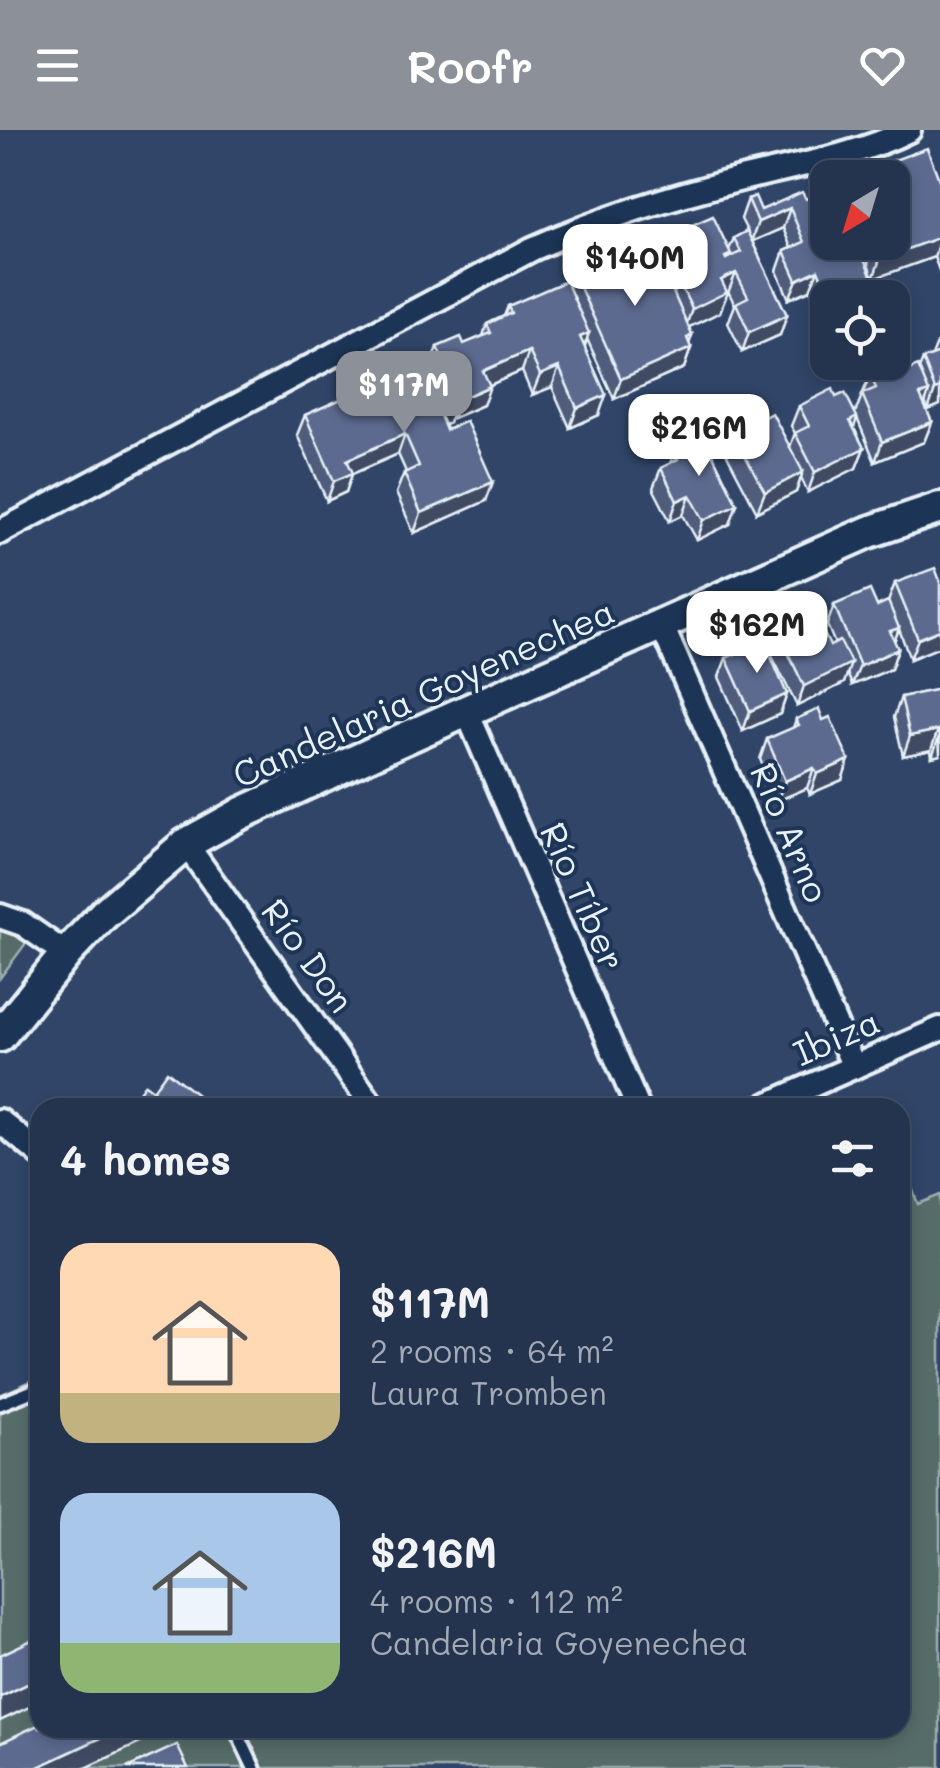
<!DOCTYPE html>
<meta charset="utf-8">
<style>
body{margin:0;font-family:Mali,sans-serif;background:#303f58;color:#f1f3f6;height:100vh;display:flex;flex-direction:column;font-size:38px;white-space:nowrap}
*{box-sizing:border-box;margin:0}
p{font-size:32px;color:#a3aab6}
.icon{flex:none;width:55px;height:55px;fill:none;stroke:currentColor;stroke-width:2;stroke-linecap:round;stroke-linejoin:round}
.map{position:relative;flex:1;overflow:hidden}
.side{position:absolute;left:30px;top:968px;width:880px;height:640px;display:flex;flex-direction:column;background:#24344e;border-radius:30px;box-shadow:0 5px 15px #0003,0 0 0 2px #414f66}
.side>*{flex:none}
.needle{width:65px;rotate:218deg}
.fabs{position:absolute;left:810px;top:30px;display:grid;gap:20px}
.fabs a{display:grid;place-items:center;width:100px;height:100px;border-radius:20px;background:#24344e;box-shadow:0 5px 15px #0003,0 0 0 2px #414f66;font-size:50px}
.price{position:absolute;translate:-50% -85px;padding:0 22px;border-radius:20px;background:#fff;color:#222;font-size:32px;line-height:65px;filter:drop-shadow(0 2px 5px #0008)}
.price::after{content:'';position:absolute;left:50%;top:60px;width:30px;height:22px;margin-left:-15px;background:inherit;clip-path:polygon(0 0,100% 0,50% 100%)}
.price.current{background:#8c9099;color:#fff}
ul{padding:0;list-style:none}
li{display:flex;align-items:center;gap:30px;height:250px;padding:0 30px}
li span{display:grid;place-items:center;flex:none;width:280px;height:200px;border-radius:30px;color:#555}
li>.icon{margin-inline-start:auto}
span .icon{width:120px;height:120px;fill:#fffc;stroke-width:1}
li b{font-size:42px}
h2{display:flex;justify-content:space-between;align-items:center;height:120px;padding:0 30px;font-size:42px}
header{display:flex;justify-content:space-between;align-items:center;height:130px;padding:0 30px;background:#8c9099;color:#fff;font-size:45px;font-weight:600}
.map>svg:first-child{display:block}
</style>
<header><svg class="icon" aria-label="menu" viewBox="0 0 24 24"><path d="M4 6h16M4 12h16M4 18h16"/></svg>Roofr<svg class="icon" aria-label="heart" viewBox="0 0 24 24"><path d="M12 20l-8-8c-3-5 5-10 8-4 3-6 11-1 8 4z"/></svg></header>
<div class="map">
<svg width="940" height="1638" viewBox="0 0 940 1638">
<rect width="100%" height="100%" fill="#304568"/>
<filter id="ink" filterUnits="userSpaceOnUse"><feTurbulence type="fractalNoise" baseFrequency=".01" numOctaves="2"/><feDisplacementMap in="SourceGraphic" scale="20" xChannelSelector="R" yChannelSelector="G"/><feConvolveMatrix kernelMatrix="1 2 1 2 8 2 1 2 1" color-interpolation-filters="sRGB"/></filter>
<g filter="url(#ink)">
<g fill="#556c68" stroke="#9eaeb0" stroke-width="2.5">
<polygon points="0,797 35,801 0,848"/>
<polygon points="900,1026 918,1074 940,1065 940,1638 0,1638 0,1265 40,1247 40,1598 900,1598"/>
</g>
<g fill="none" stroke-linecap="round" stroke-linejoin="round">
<g stroke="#e8f1f8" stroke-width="19">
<g id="service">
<polyline points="0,1274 40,1258"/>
<polyline points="235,1598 254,1638"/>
</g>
</g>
<g stroke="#e8f1f8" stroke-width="30">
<g id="minor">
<path d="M0,402l532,-283c72,-32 137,-52 213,-71 55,-13 114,-23 164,-48"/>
<polyline points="662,496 854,937"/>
<polyline points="467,582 638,978"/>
<polyline points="186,714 374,978"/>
<polyline points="0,786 23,794 66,824"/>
<polyline points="760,978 940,899"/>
<polyline points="0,991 40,1024"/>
</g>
</g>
<g stroke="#e8f1f8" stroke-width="38">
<polyline id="tertiary" points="0,906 66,824 104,784 186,714 242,683 390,615 869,402 940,378"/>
</g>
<use href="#service" stroke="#1d3557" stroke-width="11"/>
<use href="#minor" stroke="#1d3557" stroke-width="22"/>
<use href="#tertiary" stroke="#1d3557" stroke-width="30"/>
</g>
<g fill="#4f5c7b" stroke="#e8f1f8" stroke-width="2.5">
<polygon points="940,52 940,143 934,127 873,149 868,134 874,112 892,112"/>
<polygon points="748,69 761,80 806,69 825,72 861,124 881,168 828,168 828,173 825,168 816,172 810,160 789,169 777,141 784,121 791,118 783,98 752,111 787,185 780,205 742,222 728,193 735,175 729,163 726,164 720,182 689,197 692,205 689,214 691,218 684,238 614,269 587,209 585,216 599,285 570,298 552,257 532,265 522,241 490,255 483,275 453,288 452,285 449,293 444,295 486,371 414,403 396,363 404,343 406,342 398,324 352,344 346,362 327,371 297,305 305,285 414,255 434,246 430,237 437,217 464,214 483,206 487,194 504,186 508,176 569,157 574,144 674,164 679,152 683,150 674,132 690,96 729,120 734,108 747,101 741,89"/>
<polygon points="940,211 940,275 928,280 925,272 924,275 932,292 924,312 875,332 857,288 854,298 864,318 856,338 808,362 801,348 796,362 757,382 726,323 733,303 790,317 795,303 791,296 799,276 836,267 855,283 870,245 919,239 923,229 932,226 937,213"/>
<polygon points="674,322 730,394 697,410 683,385 670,391 653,358 661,338 670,334"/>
<polygon points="940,451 940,517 910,529 899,499 894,511 898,519 891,539 852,555 847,543 844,553 797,576 768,518 776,498 830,516 835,514 827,495 834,475 877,476 888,472 895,453"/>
<polygon points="726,528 787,564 780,584 743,601 719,547"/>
<polygon points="940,559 940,625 932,627 931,620 903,626 894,587 901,567"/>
<polygon points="796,589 842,650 810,664 807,658 777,671 760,629 767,609 793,598"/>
</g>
<g fill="#404b64" stroke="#e8f1f8" stroke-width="2.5">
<polygon points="790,78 783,98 751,112 758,92"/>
<polygon points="940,107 934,127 873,149 880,129"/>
<polygon points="818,140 810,160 789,169 797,150"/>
<polygon points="736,143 720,182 685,199 692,179 721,150"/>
<polygon points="833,148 825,168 816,172 823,152"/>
<polygon points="787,185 780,205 742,222 749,202"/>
<polygon points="589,203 582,223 580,207"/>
<polygon points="692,205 687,220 691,218 684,238 614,269 621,249"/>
<polygon points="529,221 522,241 476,261 483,241"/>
<polygon points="559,237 552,257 532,265 540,245"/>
<polygon points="490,256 483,275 453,288 460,269"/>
<polygon points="940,258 940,275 928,280 935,260"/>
<polygon points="929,262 922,282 920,265"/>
<polygon points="606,265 599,285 570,298 577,278"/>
<polygon points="456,273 449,293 430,301 438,281"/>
<polygon points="932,292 924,312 875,332 882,312"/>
<polygon points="405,304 398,324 352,344 346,362 327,371 334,351 347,330"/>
<polygon points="864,318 856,338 808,362 815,342"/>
<polygon points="803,342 796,362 757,382 765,362"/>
<polygon points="493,352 486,371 414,403 421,383"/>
<polygon points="690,365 683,385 670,391 677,371"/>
<polygon points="737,374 730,394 697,410 704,390"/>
<polygon points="899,498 892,518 890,501"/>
<polygon points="940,500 940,517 910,529 918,509"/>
<polygon points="898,519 891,539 852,555 860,536"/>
<polygon points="851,533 844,553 797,576 804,556"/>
<polygon points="787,564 780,584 743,601 750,581"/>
<polygon points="938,600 931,620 903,626 910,606"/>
<polygon points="939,607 940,625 932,627"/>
<polygon points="849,630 842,650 810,664 817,644"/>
<polygon points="814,638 807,658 777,671 785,651"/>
<polygon points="40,1548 40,1572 0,1591 0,1567"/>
<polygon points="122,1598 155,1598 151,1608 86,1638 36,1638"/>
</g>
<g fill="#5c6b8f" stroke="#e8f1f8" stroke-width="2.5">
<polygon points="927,18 940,52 940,107 880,129 875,114 892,112 892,48 848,47"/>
<polygon points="802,62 806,69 821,62 825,72 828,70 828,112 866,112 858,116 881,168 841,168 833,148 823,152 818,140 797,150 784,121 804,112 790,78 758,92 748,69 755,66 761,80"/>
<polygon points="713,86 731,124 725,127 726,129 741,122 734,108 747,101 787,185 749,202 736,173 748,167 736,143 721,150 727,162 692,179 679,152 696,144 682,112 694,106 690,96"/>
<polygon points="650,110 692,205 687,208 691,218 621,249 574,144"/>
<polygon points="566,151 589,203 580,207 606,265 577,278 559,237 540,245 529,221 483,241 490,256 460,269 437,217 461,207 464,214 491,203 487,194 511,183 508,176"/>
<polygon points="940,223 940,258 935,260 923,229"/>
<polygon points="905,231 908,240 918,236 929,262 920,265 932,292 882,312 862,264 876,258 870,245"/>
<polygon points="407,240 414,255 443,242 456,273 438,281 446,300 466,291 493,352 421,383 404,343 419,336 405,304 347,330 353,343 334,351 305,285"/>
<polygon points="833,259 836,267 845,263 857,287 850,291 864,318 815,342 795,303 809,296 799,276"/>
<polygon points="772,283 803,342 765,362 733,303"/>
<polygon points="704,307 737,374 704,390 690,365 677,371 661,338 678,329 674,322"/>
<polygon points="935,438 940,451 940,500 918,509 895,453"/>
<polygon points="870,460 877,476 888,471 899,498 890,501 898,519 860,536 834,475"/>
<polygon points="813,481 830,516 840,511 851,533 804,556 776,498"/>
<polygon points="764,511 787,564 750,581 726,528"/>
<polygon points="940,559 940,607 938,600 910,606 901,567"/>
<polygon points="819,579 823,590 830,587 849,630 817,644 814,638 785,651 767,609 799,595 796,589"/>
<polygon points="167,941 201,968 194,978 128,977 145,954 153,960"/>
<polygon points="40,1506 40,1548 0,1567 0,1525"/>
<polygon points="40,1594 40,1598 122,1598 36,1638 0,1638 0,1613"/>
<polygon points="177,1615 188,1638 127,1638"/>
</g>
</g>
<g text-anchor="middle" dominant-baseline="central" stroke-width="8" stroke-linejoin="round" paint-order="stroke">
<g font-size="35" fill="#e8f1f8" stroke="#1d3557">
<text transform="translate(423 562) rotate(-24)">Candelaria Goyenechea</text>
<text transform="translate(791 702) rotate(67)">Río Arno</text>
<text transform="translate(584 766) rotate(66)">Río Tíber</text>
<text transform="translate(309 825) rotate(54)">Río Don</text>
<text transform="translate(836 906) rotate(-24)">Ibiza</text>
</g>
</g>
</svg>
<div class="fabs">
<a><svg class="needle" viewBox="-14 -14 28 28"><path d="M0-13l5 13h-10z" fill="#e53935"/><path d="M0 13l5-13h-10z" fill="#a3aab6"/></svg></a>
<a><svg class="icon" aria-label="locate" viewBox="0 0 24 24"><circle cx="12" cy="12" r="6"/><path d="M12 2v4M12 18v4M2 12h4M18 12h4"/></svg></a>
</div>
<b class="price" style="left:635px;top:179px">$140M</b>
<b class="price current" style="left:404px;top:306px">$117M</b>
<b class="price" style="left:699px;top:349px">$216M</b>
<b class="price" style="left:757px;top:546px">$162M</b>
<section class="side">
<h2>4 homes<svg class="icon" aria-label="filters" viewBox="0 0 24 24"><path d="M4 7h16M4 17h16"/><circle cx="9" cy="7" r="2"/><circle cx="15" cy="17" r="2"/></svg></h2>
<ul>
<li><span style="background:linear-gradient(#ffd9b3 75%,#c2b280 0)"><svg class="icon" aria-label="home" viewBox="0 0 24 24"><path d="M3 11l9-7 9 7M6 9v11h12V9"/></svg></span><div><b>$117M</b><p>2 rooms · 64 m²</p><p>Laura Tromben</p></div></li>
<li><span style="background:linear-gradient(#a9c7e8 75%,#8fb573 0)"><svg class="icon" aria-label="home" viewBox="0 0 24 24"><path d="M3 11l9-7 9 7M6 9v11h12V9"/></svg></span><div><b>$216M</b><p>4 rooms · 112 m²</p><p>Candelaria Goyenechea</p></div></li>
</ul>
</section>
</div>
